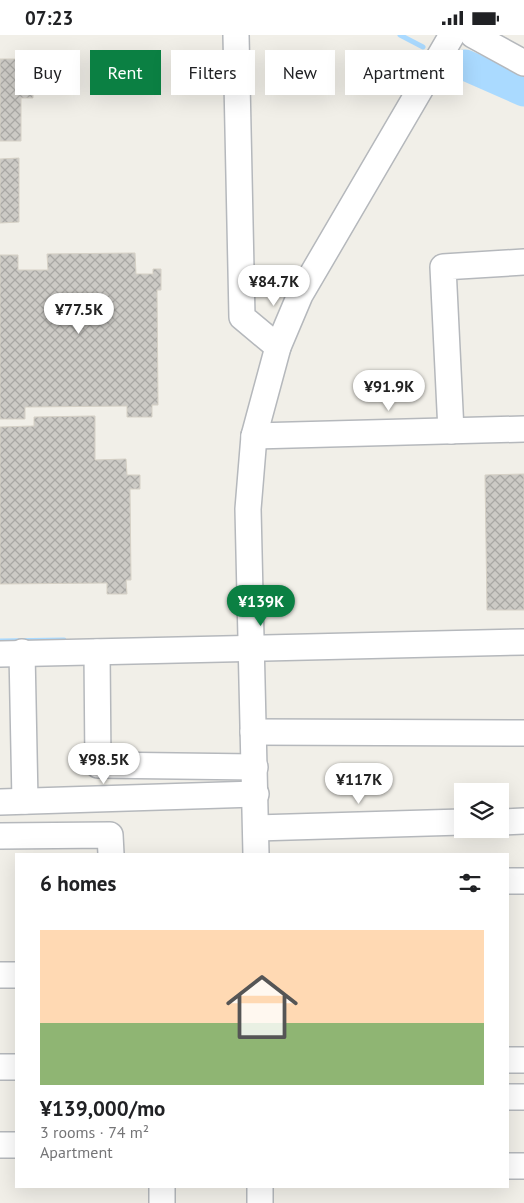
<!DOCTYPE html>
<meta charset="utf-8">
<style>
body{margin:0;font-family:"PT Sans",sans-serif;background:#f6f6f6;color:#202124;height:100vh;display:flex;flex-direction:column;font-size:19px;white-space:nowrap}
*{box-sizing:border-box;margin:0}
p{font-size:16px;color:#757577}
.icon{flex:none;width:28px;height:28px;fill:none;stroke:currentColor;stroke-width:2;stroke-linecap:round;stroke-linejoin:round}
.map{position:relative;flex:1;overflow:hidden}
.drawer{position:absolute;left:15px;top:818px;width:494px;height:335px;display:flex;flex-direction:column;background:#fff;border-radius:0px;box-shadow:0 5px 20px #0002}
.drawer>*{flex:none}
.hud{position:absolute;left:15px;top:15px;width:495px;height:45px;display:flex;gap:10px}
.fabs{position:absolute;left:454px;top:748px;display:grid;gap:10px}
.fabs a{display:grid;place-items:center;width:55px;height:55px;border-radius:0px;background:#fff;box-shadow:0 5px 20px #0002;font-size:25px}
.price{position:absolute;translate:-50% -42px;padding:0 11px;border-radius:18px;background:#fff;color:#222;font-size:16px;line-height:32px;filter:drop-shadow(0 1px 2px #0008)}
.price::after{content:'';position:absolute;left:50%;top:30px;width:15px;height:11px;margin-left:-8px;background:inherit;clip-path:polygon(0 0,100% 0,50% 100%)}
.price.active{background:#0b8043;color:#fff}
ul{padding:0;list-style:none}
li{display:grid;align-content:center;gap:10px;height:265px;padding:0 25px}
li+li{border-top:1px solid #e0e0e0}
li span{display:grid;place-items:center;height:155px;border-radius:0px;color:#555}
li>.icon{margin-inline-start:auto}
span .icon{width:90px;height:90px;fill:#fffc;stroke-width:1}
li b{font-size:21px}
h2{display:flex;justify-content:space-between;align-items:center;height:60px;padding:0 25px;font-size:21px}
.chip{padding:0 18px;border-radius:0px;background:#fff;box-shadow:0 5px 20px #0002;font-size:18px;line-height:45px}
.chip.active{background:#0b8043;color:#fff}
.status{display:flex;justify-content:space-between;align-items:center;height:35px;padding:0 25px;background:#fff;direction:ltr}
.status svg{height:14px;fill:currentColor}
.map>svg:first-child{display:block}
</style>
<div class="status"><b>07:23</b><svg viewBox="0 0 49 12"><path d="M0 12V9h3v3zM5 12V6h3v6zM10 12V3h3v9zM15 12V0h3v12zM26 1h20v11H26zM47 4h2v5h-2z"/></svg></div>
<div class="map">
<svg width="524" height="1168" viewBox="0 0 524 1168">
<defs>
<pattern id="building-cross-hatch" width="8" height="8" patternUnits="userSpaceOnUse" patternTransform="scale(1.25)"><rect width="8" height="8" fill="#cccac5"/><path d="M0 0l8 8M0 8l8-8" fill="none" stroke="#a9a8a4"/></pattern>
</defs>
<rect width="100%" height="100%" fill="#f1efe8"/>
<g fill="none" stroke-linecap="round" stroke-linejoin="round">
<g stroke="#aadaff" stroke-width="5">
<polyline points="400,0 423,12"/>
<polyline points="0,606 64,605"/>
</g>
<polyline stroke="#aadaff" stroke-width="31" points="465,30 524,56"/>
</g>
<g fill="url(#building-cross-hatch)" stroke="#d6d1c6">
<polygon points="0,24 28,24 28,56 33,56 33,63 21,63 21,106 0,106"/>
<polygon points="19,123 19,187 0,188 0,124"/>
<polygon points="135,218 136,239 153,239 153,234 161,234 161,255 157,255 158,370 152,370 152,382 127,382 127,371 25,372 25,384 0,384 0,220 18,220 18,235 48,235 47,219"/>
<polygon points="95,381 95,425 126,424 127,440 140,440 140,454 130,454 131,545 126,545 127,559 107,559 107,548 0,549 0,392 34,391 34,382"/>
<polygon points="524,439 524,575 487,575 485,440"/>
</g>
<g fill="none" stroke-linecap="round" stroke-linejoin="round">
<g stroke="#b5b8bc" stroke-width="28">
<g id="minor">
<polyline points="236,0 242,282 278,312"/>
<polyline points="473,0 524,28"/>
<polyline points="451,396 443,232 524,227"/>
<polyline points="254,401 524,394"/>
<polyline points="22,617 25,766"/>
<polyline points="97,617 98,730 255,732"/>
<polyline points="0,619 524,607"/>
<polyline points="253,697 524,698"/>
<polyline points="0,767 256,759"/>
<polyline points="500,787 524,786"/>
<polyline points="256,793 462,787"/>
<polyline points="0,801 110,800 111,819"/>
<polyline points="256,819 248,474 254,401 278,312 300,260 452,0"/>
<polyline points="508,846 524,846"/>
<polyline points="0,940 16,940"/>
<polyline points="508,1025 524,1025"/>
<polyline points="0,1032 16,1032"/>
<polyline points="508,1062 524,1062"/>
<polyline points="0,1110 16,1110"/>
<polyline points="508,1131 524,1131"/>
<polyline points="162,1151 162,1168"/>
<polyline points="260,1151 260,1168"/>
</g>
</g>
<use href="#minor" stroke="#fff" stroke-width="25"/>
</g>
</svg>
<div class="fabs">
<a><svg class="icon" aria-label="layers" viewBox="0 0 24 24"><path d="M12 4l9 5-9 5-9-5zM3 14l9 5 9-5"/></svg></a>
</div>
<b class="price" style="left:274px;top:272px">¥84.7K</b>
<b class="price" style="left:79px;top:300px">¥77.5K</b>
<b class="price" style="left:389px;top:377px">¥91.9K</b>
<b class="price active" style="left:261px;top:592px">¥139K</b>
<b class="price" style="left:104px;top:750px">¥98.5K</b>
<b class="price" style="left:359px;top:770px">¥117K</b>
<div class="hud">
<a class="chip">Buy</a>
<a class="chip active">Rent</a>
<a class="chip">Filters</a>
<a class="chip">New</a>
<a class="chip">Apartment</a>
</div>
<section class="drawer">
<h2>6 homes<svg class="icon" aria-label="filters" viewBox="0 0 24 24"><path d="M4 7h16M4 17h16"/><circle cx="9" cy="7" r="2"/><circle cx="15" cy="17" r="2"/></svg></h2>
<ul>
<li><span style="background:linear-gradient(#ffd9b3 60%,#8fb573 0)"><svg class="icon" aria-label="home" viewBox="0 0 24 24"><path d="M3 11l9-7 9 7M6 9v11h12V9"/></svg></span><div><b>¥139,000/mo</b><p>3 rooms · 74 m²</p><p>Apartment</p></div></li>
</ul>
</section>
</div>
